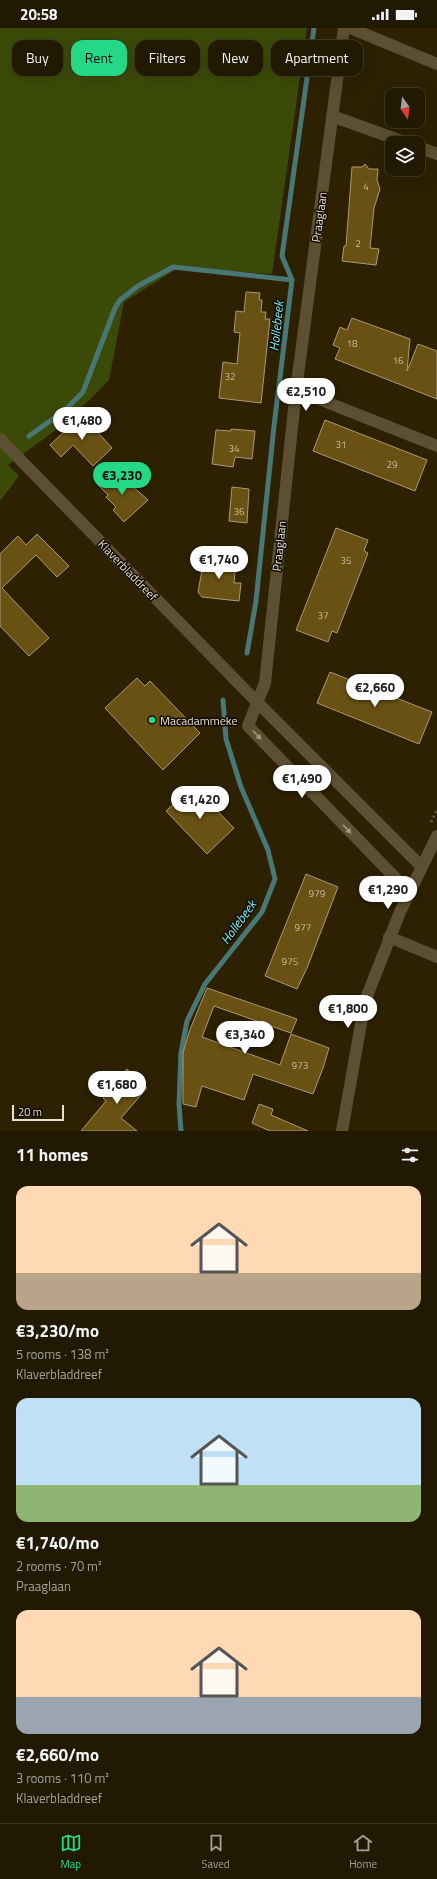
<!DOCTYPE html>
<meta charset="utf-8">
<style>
body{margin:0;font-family:"Titillium Web",sans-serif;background:#2e2611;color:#f1f3f6;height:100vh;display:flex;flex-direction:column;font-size:15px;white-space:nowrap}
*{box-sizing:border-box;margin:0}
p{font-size:13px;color:#a2a099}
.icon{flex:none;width:22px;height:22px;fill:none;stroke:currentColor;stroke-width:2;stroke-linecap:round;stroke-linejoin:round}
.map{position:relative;height:1103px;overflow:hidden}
.side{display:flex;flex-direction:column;background:#221902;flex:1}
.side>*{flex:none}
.guide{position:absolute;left:12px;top:12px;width:413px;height:36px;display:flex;gap:8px}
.needle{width:26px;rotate:166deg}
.buttons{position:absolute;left:385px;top:60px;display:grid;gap:8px}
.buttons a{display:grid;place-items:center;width:40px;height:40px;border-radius:8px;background:#221902;box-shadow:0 4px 16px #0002,0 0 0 1px #3f3824;font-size:20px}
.scale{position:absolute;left:12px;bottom:10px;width:52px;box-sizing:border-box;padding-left:4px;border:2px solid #e7dfce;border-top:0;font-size:11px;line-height:14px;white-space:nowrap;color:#e7dfce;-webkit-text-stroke:3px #110b02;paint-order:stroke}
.price{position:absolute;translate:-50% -34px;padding:0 9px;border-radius:14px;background:#fff;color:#222;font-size:13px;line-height:26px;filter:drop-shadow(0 1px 2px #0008)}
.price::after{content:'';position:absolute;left:50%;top:24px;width:12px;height:9px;margin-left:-6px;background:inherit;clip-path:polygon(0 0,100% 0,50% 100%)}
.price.active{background:#25d886;color:#111}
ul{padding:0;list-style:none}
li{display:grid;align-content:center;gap:8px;height:212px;padding:0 16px}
li span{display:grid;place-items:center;height:124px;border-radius:12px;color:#555}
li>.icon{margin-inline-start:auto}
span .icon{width:72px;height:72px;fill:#fffc;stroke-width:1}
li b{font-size:17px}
h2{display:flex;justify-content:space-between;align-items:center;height:48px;padding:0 16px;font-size:17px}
.tag{padding:0 14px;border-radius:12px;background:#221902;box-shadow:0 4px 16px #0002,0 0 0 1px #3f3824;font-size:14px;line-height:36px}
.tag.active{background:#25d886;color:#111}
.status{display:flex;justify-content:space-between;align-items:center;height:28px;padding:0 20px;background:#221902;direction:ltr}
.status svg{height:11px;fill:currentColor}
.tab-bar{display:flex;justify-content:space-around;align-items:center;height:56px;border-top:1px solid #3f3824;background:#221902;font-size:11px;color:#a2a099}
.tab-bar a{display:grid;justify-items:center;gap:2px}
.tab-bar .active{color:#25d886}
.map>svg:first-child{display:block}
</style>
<div class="status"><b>20:58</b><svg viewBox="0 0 49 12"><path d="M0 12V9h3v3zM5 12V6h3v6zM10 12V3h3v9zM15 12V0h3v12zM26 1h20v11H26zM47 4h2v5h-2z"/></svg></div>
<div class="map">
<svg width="437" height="1103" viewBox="0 0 437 1103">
<rect width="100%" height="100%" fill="#2d2102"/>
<polygon fill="#3b4b07" points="0,0 307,0 272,246 178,240 124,274 109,352 68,393 8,437 19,448 0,473"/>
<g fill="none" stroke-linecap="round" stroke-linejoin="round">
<g stroke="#487776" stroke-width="5">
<polyline points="29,408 64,383 83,364 115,280 120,272 138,258 173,239 292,252"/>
<polyline points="247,625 256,573 274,398 292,252 282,228 314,0"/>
<polyline points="181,1103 179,1076 181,1025 187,993 205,956 262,884 275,851 268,822 241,759 226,711 223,672"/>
</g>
</g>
<g fill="#685112" stroke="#a99a79">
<polygon points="365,136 369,141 378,141 377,152 380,161 374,180 370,220 379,221 376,237 342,233 344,218 346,218 352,139 362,139"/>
<polygon points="246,264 260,265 259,272 262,272 261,284 266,284 265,291 270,291 261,375 219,370 223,334 237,336 240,305 234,304 236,283 244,284"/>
<polygon points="352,290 410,311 407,343 418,316 437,323 437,371 335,331 340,320 333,317 340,299 347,302"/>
<polygon points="82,387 112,420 93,438 73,417 61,429 50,417"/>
<polygon points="325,392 427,432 415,463 313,423"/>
<polygon points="231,401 255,403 252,431 235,429 233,439 212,436 216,402 231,403"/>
<polygon points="114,442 148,472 124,494 113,482 116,479 106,469 108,467 98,457"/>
<polygon points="232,459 249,461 247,495 229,493"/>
<polygon points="336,500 368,512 364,523 368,525 337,605 332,603 328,614 296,602"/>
<polygon points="37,506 69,538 57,549 36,527 2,560 49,610 29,628 0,598 0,526 18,508 26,517"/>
<polygon points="212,530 236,533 234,555 241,555 239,573 202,569 198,564 204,531"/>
<polygon points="330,644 432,684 419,716 317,675"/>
<polygon points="137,650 145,658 150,653 200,705 163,742 105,680"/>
<polygon points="193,758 234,800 207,826 166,783"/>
<polygon points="306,846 338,859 307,940 297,961 265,948"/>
<polygon points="207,960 297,991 291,1005 214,978 202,1009 280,1037 291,1006 329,1020 323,1040 313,1066 253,1046 244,1072 202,1058 196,1079 183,1076 183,1025 189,1004"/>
<polygon points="127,1041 147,1060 121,1090 137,1103 81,1103 106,1073 103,1070"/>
<polygon points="259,1076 273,1081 271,1087 308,1103 270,1103 252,1095"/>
</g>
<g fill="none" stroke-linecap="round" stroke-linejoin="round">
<polyline stroke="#695f44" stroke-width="2.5" stroke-dasharray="2 3" stroke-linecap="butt" points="431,794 437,782"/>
<g stroke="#5d4f31" stroke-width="12">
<polyline points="344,0 296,362 265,655 248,698 409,864"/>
<polyline points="350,0 437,36"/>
<polyline points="332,88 407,115"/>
<polyline points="418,119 437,126"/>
<polyline points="296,362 437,418"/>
<polyline points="0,411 256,673 421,838"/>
<polyline points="389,909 437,929"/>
</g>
<polyline stroke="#5d4f31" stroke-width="12" points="342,1103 365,973 400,884 437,808"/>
</g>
<defs><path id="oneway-solid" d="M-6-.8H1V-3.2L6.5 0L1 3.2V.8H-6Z"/></defs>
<g fill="#a29780">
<use href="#oneway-solid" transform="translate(257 707) rotate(46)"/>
<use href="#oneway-solid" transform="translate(347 801) rotate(46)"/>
</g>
<circle fill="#25d886" stroke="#110b02" stroke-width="1.5" cx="152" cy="692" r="4"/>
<g text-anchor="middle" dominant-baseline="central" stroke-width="3" stroke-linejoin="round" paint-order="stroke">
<g font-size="10" fill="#c7bc9f">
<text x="366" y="158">4</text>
<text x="358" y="215">2</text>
<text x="352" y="315">18</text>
<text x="398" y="332">16</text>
<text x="230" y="348">32</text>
<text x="341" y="416">31</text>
<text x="234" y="420">34</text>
<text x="392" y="436">29</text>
<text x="239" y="483">36</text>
<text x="346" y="532">35</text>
<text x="323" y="587">37</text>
<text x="317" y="865">979</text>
<text x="303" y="899">977</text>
<text x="290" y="933">975</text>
<text x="300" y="1037">973</text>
</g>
<g font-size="12" fill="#e7dfce" stroke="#110b02">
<text transform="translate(319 189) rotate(-82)">Praaglaan</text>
<text transform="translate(279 518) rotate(-84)">Praaglaan</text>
<text transform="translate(128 542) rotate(46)">Klaverbladdreef</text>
</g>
<g font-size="12" fill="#e7dfce" stroke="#110b02" text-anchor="start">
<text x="160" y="692">Macadammeke</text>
</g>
<g font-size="13" font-style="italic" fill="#7cf0fc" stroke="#110b02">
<text transform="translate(276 298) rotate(-84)">Hollebeek</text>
<text transform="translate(238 894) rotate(-54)">Hollebeek</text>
</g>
</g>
</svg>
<div class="buttons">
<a><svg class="needle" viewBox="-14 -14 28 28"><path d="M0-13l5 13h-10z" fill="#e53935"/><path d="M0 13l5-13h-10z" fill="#a2a099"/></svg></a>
<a><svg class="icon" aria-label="layers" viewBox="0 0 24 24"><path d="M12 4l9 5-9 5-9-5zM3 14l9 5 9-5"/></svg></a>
</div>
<div class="scale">20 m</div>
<b class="price" style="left:306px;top:384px">€2,510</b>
<b class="price" style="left:82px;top:413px">€1,480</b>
<b class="price active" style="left:122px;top:468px">€3,230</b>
<b class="price" style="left:219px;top:552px">€1,740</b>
<b class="price" style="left:375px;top:680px">€2,660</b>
<b class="price" style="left:302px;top:771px">€1,490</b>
<b class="price" style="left:200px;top:792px">€1,420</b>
<b class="price" style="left:388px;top:882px">€1,290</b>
<b class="price" style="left:348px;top:1001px">€1,800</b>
<b class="price" style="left:245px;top:1027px">€3,340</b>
<b class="price" style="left:117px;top:1077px">€1,680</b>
<div class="guide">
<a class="tag">Buy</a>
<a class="tag active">Rent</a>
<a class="tag">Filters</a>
<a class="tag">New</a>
<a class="tag">Apartment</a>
</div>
</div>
<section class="side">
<h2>11 homes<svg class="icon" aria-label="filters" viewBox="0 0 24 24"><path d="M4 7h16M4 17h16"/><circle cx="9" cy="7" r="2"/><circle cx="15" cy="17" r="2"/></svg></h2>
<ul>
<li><span style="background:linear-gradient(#ffd9b3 70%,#b9a48a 0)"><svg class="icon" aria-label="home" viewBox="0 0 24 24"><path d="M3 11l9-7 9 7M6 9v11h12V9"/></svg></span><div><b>€3,230/mo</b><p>5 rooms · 138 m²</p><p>Klaverbladdreef</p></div></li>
<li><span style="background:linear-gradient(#bfe0f5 70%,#8fb573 0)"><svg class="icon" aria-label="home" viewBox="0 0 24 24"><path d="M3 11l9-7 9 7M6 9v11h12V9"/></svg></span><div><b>€1,740/mo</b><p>2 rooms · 70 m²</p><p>Praaglaan</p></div></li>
<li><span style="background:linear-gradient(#ffd9b3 70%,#9aa5b1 0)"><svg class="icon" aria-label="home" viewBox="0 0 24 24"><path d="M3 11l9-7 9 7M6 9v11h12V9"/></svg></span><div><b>€2,660/mo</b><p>3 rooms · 110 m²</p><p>Klaverbladdreef</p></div></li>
</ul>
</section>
<nav class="tab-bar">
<a class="active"><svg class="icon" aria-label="map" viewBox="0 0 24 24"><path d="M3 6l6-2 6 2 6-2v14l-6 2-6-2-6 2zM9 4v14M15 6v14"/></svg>Map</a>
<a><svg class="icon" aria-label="saved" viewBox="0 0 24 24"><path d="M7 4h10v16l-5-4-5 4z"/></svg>Saved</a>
<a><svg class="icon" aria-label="home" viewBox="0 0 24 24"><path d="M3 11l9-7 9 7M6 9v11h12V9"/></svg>Home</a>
</nav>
